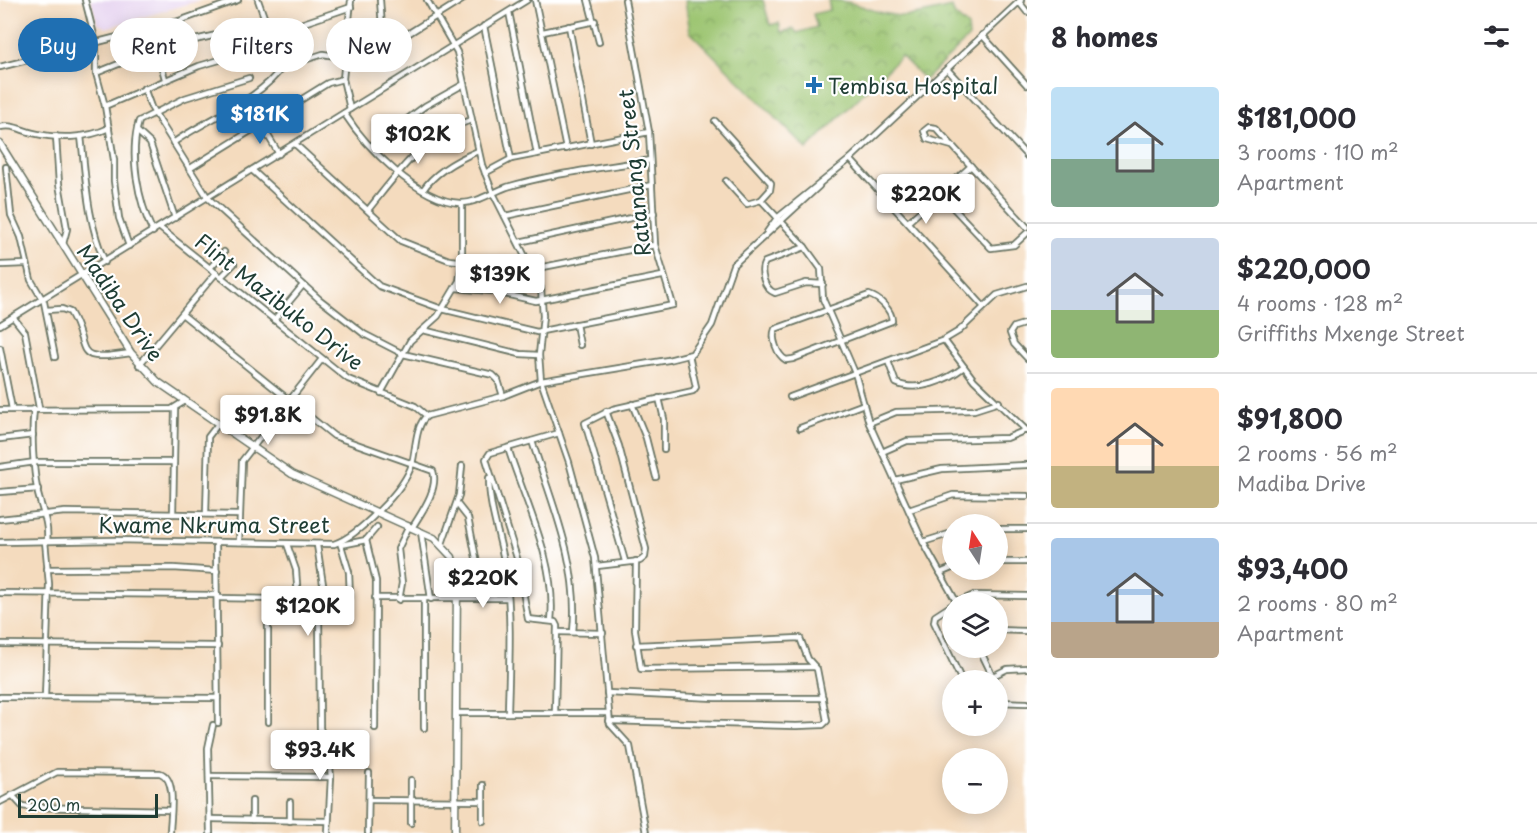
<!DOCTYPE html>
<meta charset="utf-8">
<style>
body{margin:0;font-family:"Playpen Sans",sans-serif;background:#f7f7f7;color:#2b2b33;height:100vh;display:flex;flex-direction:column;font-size:22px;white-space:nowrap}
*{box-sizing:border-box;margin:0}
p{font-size:20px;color:#7c7c81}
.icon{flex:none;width:33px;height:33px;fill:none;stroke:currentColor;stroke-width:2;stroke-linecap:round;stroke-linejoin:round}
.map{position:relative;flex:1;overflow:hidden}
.panel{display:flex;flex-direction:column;background:#fff;width:510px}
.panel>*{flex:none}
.top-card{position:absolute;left:18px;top:18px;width:570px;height:54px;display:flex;gap:12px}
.needle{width:39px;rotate:348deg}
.tools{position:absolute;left:942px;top:514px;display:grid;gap:12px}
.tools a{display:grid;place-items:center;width:66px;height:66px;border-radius:50%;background:#fff;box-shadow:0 3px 15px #0003;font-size:30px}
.scale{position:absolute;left:18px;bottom:15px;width:140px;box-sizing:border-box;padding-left:6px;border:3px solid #1f3d34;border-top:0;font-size:16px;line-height:21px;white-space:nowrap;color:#1f3d34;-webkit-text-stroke:4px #fff;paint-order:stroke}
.price{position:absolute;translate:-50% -51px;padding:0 14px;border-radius:6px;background:#fff;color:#222;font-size:20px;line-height:39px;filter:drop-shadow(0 2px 3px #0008)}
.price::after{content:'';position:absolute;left:50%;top:36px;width:18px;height:14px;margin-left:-9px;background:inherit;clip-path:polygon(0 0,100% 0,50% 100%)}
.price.current{background:#1f6fb2;color:#fff}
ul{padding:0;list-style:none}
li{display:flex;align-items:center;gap:18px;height:150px;padding:0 24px}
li+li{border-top:2px solid #e1e1e2}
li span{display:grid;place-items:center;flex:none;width:168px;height:120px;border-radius:6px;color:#555}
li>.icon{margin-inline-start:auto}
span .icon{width:72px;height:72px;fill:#fffc;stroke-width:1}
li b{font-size:26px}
h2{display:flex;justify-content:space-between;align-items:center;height:72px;padding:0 24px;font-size:26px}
.tag{padding:0 21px;border-radius:27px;background:#fff;box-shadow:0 3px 15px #0003;font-size:21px;line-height:54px}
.tag.current{background:#1f6fb2;color:#fff}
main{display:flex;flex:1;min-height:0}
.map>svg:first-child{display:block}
</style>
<main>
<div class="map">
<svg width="1027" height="833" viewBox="0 0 1027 833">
<defs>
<pattern id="park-crowns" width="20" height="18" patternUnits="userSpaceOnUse" patternTransform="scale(1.5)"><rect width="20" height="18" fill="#9bc470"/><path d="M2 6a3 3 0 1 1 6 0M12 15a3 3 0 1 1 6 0" fill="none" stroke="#7ea05d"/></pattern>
</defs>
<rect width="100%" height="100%" fill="#fff"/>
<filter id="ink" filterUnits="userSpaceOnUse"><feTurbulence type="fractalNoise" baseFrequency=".0167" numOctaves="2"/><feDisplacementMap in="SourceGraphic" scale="12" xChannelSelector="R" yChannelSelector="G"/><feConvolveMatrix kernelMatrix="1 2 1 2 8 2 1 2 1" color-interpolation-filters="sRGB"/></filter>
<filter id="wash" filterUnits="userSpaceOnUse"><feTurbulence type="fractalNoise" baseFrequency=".008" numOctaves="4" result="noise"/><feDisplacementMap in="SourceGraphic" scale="24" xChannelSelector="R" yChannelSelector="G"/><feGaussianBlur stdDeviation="1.35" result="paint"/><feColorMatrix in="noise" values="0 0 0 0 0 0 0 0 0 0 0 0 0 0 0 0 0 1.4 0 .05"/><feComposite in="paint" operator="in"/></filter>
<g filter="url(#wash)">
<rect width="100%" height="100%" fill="#f4dbbe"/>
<polygon fill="#e6d3f0" points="91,0 201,0 106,28 97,23"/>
<path fill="url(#park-crowns)" stroke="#5d8052" stroke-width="1.5" d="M685,0h78l7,25 9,-2 2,9 13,-3 3,4 20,-6 -4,-13 17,-4 -2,-10c30,0 46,15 73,16 16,1 35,-6 51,-9l2,7 14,13 1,10 -44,43 -24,-24 -94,93 -117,-117z"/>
</g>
<g filter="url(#ink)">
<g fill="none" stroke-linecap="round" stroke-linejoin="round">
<g stroke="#6a7464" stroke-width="8">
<g id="minor">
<polyline points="85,0 96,43 96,73 105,106 114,160 114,181 119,218 129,246"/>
<polyline points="258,0 280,62 286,66 323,54 354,59 369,58 462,0"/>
<polyline points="380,0 382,27 387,47"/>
<polyline points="427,0 457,52 482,165 493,193 541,288 543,316 539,355 541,381 569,462 595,558 610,724 630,746 646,833"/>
<polyline points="535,0 566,149"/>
<polyline points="588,0 599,42"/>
<polyline points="1019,2 1027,12"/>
<polyline points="509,12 537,154"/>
<polyline points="484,26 511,159"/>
<polyline points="569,26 591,144"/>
<polyline points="151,29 165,79"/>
<polyline points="543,32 595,21"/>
<polyline points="271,34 351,7"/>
<polyline points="982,35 1027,85"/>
<polyline points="0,67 176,22 238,0"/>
<polyline points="947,69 1027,156"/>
<polyline points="96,73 156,49 238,30"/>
<polyline points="144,88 151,107 208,198 319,299 364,334 403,354 493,375 498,380 503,396"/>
<polyline points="105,106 199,66 247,52"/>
<polyline points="350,109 343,79 351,0"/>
<path d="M344,113c22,34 74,88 116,90 15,1 33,-11 47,-16 46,-14 96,-19 143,-27"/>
<polyline points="715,121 771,183 770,190 761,200 805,247 821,269 823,299 855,373 869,423 923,542 957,603"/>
<polyline points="261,124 279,154"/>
<path d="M0,127c13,-3 20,3 33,6 24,6 53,6 76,-5"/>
<polyline points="138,132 150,143 175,218"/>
<polyline points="56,136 59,184 67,229 63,244"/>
<path d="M81,136c5,44 6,85 24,126"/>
<path d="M173,143c35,-25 86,-42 110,-77"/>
<polyline points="295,144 401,241 449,260 533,269 655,245"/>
<polyline points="371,146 425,106 464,84"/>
<polyline points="952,146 927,139 924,131 929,127 936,128 1027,227"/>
<polyline points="850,159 984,307"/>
<polyline points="6,167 11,215 21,237 31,280 44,302 55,357"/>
<polyline points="189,169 328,83 343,79"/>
<polyline points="252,170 379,286 442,309 537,332 673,305 655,245 649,132 625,0"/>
<polyline points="485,173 511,159 649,132"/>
<polyline points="726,181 747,204 761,200"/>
<path d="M423,190c12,-18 36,-31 55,-39"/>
<polyline points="940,194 991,248 1014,245 1027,233"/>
<path d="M368,210c30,-37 55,-75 103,-90"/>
<polyline points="505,216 652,185"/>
<polyline points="908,222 971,166"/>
<polyline points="160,228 348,379 415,406 427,416 503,396 541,381 668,360 692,354 712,325 733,265 819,186"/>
<path d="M153,232c-15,-31 -24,-77 -14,-111l46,-23 64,-20"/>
<polyline points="767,232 777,218 850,159 1021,0"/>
<polyline points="519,242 654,213"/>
<path d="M805,247l-40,15c-6,9 -1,27 10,31l31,-10 17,1"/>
<polyline points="0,265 26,264"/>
<polyline points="210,268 224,252"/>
<polyline points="221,277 234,264"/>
<polyline points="455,288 491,291 536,301 662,276"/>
<path d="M869,295c10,3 23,15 23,26l-99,38 -7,1c-9,-5 -15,-22 -11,-31z"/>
<path d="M46,310l16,-1 8,3c22,38 -1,51 61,41"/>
<path d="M183,315l151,121 99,35c6,18 -12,42 -21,57"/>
<polyline points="13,317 25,332 39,408"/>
<polyline points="274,320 303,285"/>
<polyline points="1027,323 1014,327 1010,333 1014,344 1027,358"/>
<polyline points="576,324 580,345"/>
<polyline points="0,325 527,0"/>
<polyline points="423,330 520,354 539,355"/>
<polyline points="944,340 974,380 1027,431"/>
<polyline points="0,348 12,409"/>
<path d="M888,361l8,22c22,10 51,-3 68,-16"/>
<polyline points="139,365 216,273"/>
<polyline points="381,393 410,341 438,316 459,281 462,263 462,204"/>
<polyline points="790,397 944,340 959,331 997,295 1027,286"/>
<polyline points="659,398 664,419 664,449"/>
<polyline points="632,404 646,438 656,477"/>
<path d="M34,409c-3,26 -1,59 4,85 4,16 11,30 9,47"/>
<polyline points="0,410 172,409 185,401"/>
<polyline points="869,423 896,412 974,410 999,402"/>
<polyline points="800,428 864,404"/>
<polyline points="0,439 33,435"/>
<path d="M532,441c20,63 48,124 41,191"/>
<path d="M508,448c17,54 49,115 43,173"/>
<polyline points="882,452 907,441 1007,438 1026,430"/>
<polyline points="0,467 35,462 174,462"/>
<path d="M489,478c0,34 13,62 17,95 6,46 3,94 2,140"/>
<polyline points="895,480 942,469 1027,465"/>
<polyline points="0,492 38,489"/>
<polyline points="457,504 468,518 484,598"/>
<polyline points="909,510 953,495 1027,496"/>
<polyline points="173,514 175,409"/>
<polyline points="206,514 208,437 218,424"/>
<polyline points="0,519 65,512 239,515"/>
<polyline points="998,529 1027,529"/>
<polyline points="421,532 431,599"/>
<polyline points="366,540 376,581 375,728"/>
<polyline points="45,541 49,584 45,697"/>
<path d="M0,542l115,-2 219,4c24,-8 71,-55 78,-80 4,-14 3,-39 15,-48"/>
<polyline points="216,542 218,723"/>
<polyline points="239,542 242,461 322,359"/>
<polyline points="340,542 349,572 350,597"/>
<polyline points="923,542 952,533"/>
<polyline points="287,544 296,570 298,598"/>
<polyline points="442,544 459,495 462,466"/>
<polyline points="317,545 324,591 319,612 320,728 329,757 331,777 328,833"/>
<polyline points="341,545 366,540 377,527"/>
<polyline points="625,561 585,423 613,409 693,391 696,387 689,355"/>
<polyline points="636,561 635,630 641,669 815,667"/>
<polyline points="998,562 1027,562"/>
<polyline points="597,566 640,561 645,557 646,549 619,446 606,411"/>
<polyline points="47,569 173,568 217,571"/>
<polyline points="940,573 952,568"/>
<polyline points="0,593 218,595"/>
<polyline points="218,598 322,600"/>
<polyline points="375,598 508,598"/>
<polyline points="424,599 424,728"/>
<polyline points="399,600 402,583 398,549 409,526"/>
<polyline points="956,603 974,595 1027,596"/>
<polyline points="952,605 935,616 934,622 962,681"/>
<polyline points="998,630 1027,631"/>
<polyline points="557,632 603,633"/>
<polyline points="0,644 218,646"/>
<polyline points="979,648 995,681"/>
<polyline points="993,676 1007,669 1027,668"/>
<polyline points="998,686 1002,702"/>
<polyline points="607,693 715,698 823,698"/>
<polyline points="0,697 218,698"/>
<polyline points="998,702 1027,703"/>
<polyline points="456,713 608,713"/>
<polyline points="555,713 557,626 555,622 528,619 517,558 486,459 490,453 559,433"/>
<polyline points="609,721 796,726 823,725 827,721 817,669 808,659 800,638 636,645"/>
<polyline points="268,722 268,598"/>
<polyline points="209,776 331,777"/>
<polyline points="483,785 483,821"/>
<polyline points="12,795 22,806 29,807 170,810"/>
<polyline points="369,800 483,801"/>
<path d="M0,802l57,-30 103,1c18,6 10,44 10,60"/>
<polyline points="210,819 328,821"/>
<polyline points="252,820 252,801"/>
<polyline points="290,821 290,802"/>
<polyline points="411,823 411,780"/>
<polyline points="210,833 208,748 213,725"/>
<polyline points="368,833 369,773"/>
</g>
</g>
<g stroke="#6a7464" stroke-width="9">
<polyline id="tertiary" points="0,144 131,353 158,382 292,474 434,538 452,557 457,583 455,833"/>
</g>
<use href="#minor" stroke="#fff" stroke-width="4.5"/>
<use href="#tertiary" stroke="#fff" stroke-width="6"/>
</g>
</g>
<path fill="#1f6fb2" stroke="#fff" stroke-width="2" d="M811 76h6v6h6v6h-6v6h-6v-6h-6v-6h6z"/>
<g text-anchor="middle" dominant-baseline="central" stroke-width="4.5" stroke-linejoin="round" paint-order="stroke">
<g font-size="21" fill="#1f3d34" stroke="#fff" text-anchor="start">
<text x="828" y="85">Tembisa Hospital</text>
</g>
<g font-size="21" fill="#1f3d34" stroke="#fff">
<text transform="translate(633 173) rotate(-96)">Ratanang Street</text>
<text transform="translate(280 301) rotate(38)">Flint Mazibuko Drive</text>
<text transform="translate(121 302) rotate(56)">Madiba Drive</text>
<text x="214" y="524">Kwame Nkruma Street</text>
</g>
</g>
</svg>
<div class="tools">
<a><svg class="needle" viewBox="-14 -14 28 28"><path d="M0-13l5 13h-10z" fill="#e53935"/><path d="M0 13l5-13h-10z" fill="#7c7c81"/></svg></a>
<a><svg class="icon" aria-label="layers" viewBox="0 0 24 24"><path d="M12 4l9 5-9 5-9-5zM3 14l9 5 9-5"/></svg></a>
<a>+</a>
<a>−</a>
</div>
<div class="scale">200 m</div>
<b class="price current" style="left:260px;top:145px">$181K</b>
<b class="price" style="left:418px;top:165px">$102K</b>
<b class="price" style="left:926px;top:225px">$220K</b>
<b class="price" style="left:500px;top:305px">$139K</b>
<b class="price" style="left:268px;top:446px">$91.8K</b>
<b class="price" style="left:483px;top:609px">$220K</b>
<b class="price" style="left:308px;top:637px">$120K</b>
<b class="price" style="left:320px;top:781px">$93.4K</b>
<div class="top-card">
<a class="tag current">Buy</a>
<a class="tag">Rent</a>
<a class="tag">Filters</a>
<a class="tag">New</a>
</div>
</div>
<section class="panel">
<h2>8 homes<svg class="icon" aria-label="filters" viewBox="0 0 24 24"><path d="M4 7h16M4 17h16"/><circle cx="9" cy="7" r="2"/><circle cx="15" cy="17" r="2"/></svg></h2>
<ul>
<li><span style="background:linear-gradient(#bfe0f5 60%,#7fa58c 0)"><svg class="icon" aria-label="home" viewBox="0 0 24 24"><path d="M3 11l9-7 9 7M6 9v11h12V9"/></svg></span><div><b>$181,000</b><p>3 rooms · 110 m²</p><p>Apartment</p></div></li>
<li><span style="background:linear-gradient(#c9d6e8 60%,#8fb573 0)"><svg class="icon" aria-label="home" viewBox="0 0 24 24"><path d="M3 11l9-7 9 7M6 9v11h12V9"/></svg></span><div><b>$220,000</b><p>4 rooms · 128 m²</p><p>Griffiths Mxenge Street</p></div></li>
<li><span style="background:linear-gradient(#ffd9b3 65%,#c2b280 0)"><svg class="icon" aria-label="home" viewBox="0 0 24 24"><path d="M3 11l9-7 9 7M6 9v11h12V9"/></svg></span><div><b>$91,800</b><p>2 rooms · 56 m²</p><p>Madiba Drive</p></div></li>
<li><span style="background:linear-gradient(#a9c7e8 70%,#b9a48a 0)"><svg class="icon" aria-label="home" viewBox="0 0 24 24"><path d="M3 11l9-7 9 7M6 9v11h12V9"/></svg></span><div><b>$93,400</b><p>2 rooms · 80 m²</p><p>Apartment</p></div></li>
</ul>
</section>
</main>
